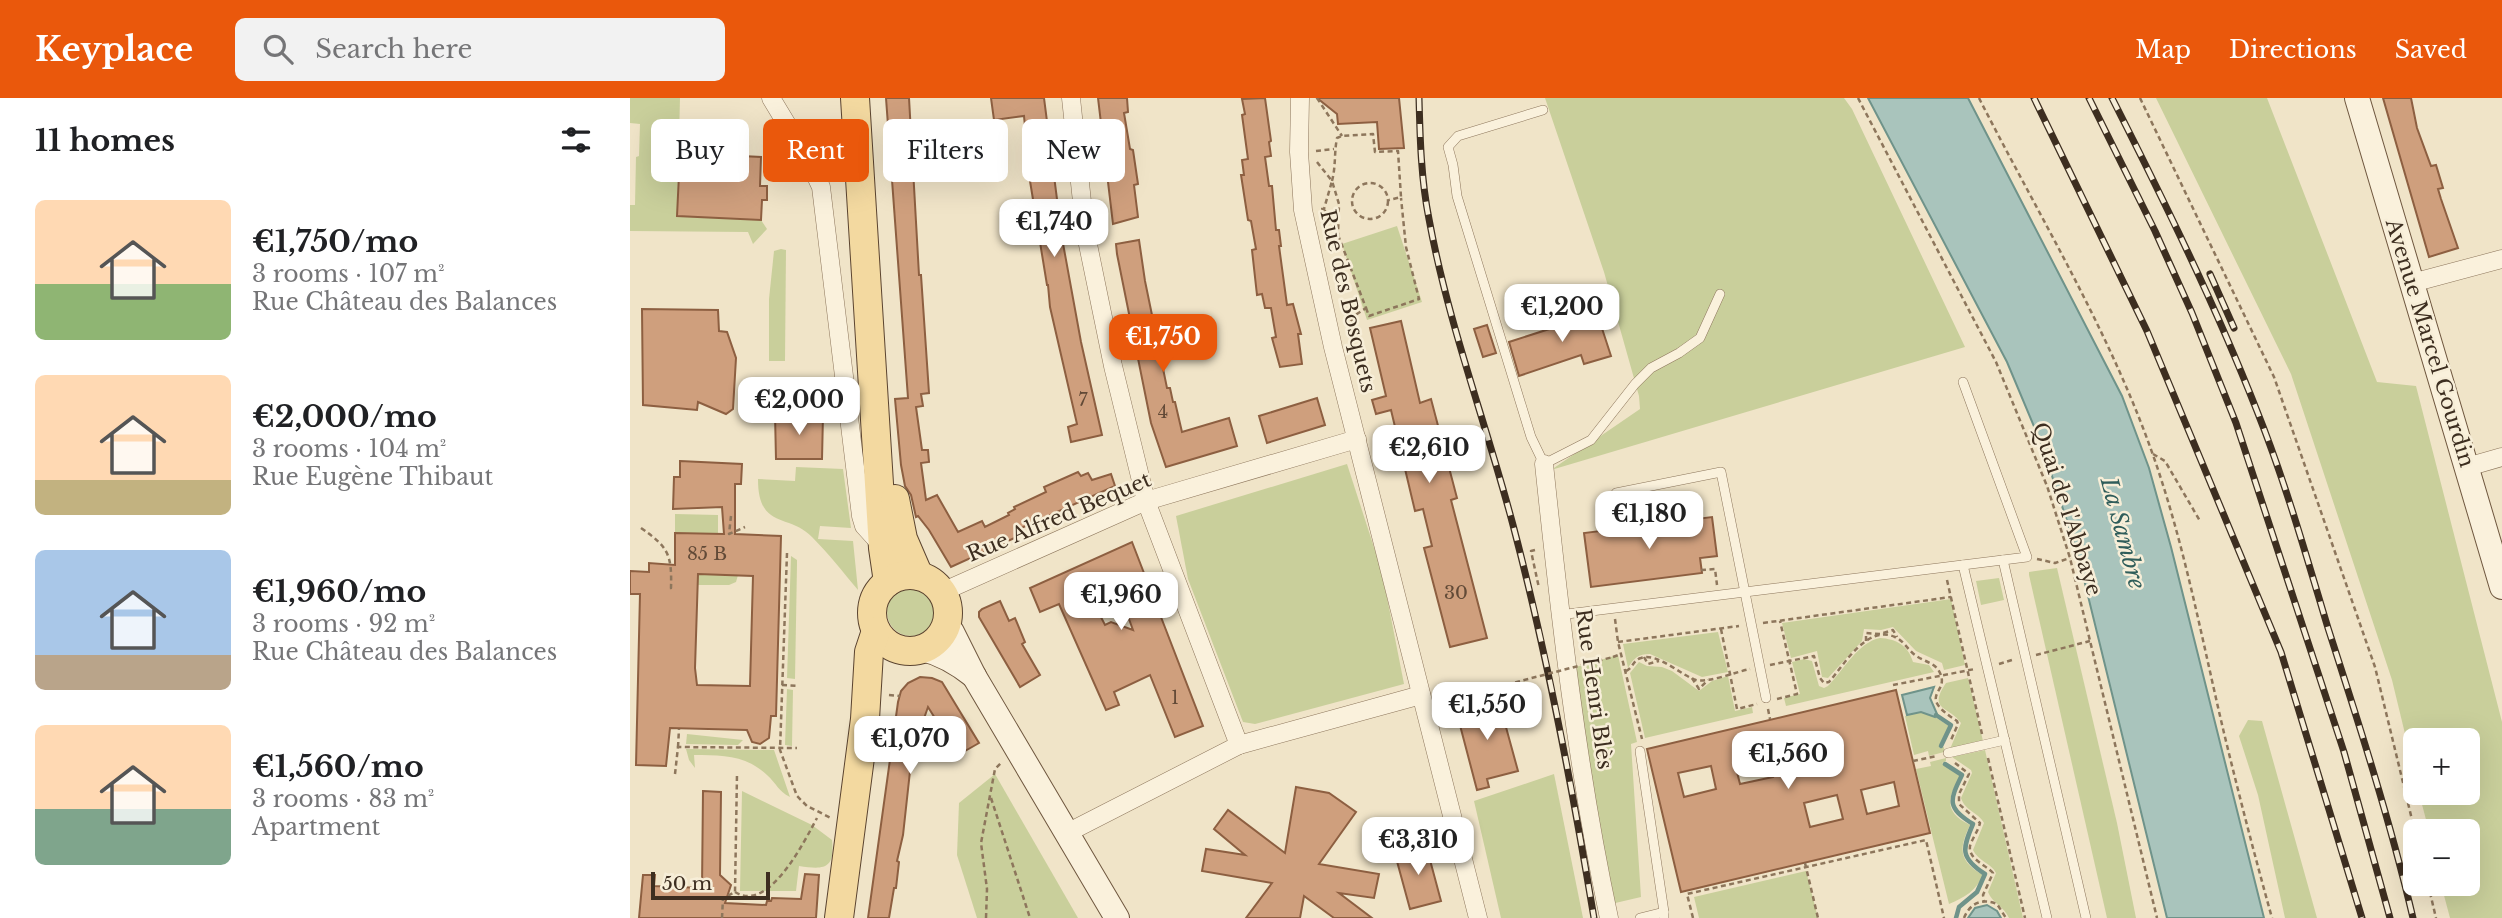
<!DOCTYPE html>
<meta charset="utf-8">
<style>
body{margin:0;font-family:"Libre Baskerville",serif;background:#f2f2f2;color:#202124;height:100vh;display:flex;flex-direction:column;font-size:26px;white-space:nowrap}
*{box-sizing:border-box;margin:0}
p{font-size:23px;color:#757577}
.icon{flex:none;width:38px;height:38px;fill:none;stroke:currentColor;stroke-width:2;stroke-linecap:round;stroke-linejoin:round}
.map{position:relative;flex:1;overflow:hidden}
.side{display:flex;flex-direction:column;background:#fff;width:630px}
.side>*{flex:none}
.hud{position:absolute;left:21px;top:21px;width:665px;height:63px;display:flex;gap:14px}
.tools{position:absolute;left:1773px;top:630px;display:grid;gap:14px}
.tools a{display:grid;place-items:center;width:77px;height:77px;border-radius:10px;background:#fff;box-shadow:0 7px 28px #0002;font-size:35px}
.scale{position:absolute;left:21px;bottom:18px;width:119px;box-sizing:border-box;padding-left:7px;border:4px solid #3d2e20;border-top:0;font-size:19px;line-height:24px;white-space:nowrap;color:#3d2e20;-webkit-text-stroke:5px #f7eed8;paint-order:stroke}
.price{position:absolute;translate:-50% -60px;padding:0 16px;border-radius:14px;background:#fff;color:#222;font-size:23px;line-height:46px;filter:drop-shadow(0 2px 4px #0008)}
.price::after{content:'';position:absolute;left:50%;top:42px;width:21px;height:16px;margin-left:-10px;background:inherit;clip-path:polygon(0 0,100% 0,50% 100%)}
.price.current{background:#ea580c;color:#fff}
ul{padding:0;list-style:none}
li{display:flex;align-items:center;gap:21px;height:175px;padding:0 35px}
li span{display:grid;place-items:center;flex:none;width:196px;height:140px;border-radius:10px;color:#555}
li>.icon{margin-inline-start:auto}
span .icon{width:84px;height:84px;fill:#fffc;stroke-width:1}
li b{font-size:30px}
h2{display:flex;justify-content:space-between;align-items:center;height:84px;padding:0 35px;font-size:30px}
.pill{padding:0 24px;border-radius:10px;background:#fff;box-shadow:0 7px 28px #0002;font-size:24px;line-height:63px}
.pill.current{background:#ea580c;color:#fff}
header{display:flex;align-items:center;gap:42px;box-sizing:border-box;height:98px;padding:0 35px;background:#ea580c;color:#fff}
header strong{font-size:33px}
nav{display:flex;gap:38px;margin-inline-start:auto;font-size:24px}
.search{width:490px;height:63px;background:#f2f2f2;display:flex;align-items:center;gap:18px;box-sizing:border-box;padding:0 24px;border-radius:10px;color:#757577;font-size:26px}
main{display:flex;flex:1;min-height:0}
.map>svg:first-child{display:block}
</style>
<header>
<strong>Keyplace</strong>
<div class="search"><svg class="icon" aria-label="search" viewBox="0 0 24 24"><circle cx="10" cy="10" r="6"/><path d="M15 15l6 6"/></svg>Search here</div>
<nav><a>Map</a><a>Directions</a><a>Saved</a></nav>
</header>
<main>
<section class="side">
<h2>11 homes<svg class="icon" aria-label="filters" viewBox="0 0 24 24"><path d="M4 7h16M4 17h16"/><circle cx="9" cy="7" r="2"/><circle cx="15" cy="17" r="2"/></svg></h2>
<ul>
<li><span style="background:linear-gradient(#ffd9b3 60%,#8fb573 0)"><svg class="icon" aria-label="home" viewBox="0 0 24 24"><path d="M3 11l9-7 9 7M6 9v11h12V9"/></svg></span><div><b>€1,750/mo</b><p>3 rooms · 107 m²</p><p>Rue Château des Balances</p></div></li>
<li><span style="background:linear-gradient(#ffd9b3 75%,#c2b280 0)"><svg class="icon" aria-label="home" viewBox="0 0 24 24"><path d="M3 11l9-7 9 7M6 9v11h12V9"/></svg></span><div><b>€2,000/mo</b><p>3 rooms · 104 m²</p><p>Rue Eugène Thibaut</p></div></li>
<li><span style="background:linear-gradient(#a9c7e8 75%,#b9a48a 0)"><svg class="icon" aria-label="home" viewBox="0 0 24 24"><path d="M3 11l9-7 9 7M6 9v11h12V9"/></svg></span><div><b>€1,960/mo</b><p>3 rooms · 92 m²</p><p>Rue Château des Balances</p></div></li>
<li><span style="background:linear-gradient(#ffd9b3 60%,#7fa58c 0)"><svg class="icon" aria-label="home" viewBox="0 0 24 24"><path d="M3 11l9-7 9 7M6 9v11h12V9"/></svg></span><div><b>€1,560/mo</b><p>3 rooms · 83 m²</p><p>Apartment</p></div></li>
</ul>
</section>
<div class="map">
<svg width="1872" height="820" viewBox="0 0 1872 820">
<rect width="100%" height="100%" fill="#f0e4c8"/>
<g fill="#c9cf9b">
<polygon points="0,0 50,0 47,118 131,122 137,131 123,146 118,134 0,133 0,107 5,107 6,59 9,58 10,26 0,25"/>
<polygon points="915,0 1214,0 1222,11 1335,249 921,372 1010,311 1009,298 974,174"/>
<polygon points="1526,0 1637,0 1747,284 1786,288 1872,624 1872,820 1820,820 1811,786 1838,786 1838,733 1799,733 1789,695 1838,695 1838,642 1785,642 1785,677 1762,582 1661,276"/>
<polygon points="767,128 792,204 737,222 712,146"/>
<polygon points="151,151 156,152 155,263 139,263 139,201 144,153"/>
<polygon points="717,366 752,474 774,586 625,626 613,624 558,481 546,418"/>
<path d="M166,369l47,2 8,59 -31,-2 -2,13 35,2 5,49c-15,-18 -30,-37 -46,-53 -23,-24 -54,-7 -54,-58l37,2z"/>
<polygon points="45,416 88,417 88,436 45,435"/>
<polygon points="161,458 167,462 167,467 165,581 157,580"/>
<polygon points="1427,470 1487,725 1506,820 1477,820 1399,477 1399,474"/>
<polygon points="67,476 108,477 106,484 99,487 67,487"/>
<polygon points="1369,480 1374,502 1351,507 1346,483"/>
<circle cx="281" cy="514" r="24"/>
<polygon points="1321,501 1335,567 1314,572 1312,565 1286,553 1263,529 1251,532 1234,531 1232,543 1198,580 1192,579 1187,553 1161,560 1152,525"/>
<path d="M1088,534l10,40 -26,5 -52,-23c-12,0 -16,4 -22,14l-5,-24z"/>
<path d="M1250,540c16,1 28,7 33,24l16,3 5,7 -148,34 -2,-8 16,-4 -8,-32 12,-3 8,2 7,25 5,2 4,-2c15,-15 30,-44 52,-48z"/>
<polygon points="988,557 1007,644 1001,646 1011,799 981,806 942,570"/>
<polygon points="1009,564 1017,568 1032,569 1042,573 1069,593 1082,583 1098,578 1105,613 1122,609 1123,615 1015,640 1000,575"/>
<path d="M1338,580l15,63 -33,8 11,-26c-11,-17 -34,-12 -15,-40z"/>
<polygon points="157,591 163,592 162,648 155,647"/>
<polygon points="1290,614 1305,619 1319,628 1309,648 1310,650 1314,649 1314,654 1299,658 1298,653 1284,657 1275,618"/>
<polygon points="1618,622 1632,623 1687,820 1655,820 1628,697 1609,638"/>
<polygon points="57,636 113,642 108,647 56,646"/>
<path d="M56,651l88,1 16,47c-12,-6 -13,-13 -23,-22 -21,-20 -45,-20 -73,-20l1,13 -6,-8z"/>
<path d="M1355,652l38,168h-14c-5,-12 -17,-15 -21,-26l8,-19c-5,-10 -18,-12 -23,-23l11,-27c-6,-11 -19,-12 -23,-25l11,-25 -1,-3 -19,-13z"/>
<path d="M1316,660v3l-4,2 2,2 16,11c-12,22 -17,36 10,49 -11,23 -12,36 13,50 -7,16 -18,22 -34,29l-33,-135 15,-3 -1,-4z"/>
<polygon points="365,676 448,820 347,820 327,757 329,705"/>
<polygon points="924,676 953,820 871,820 844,703"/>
<path d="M112,693l70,34 20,15c3,29 -7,30 -33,26l-3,25h-56z"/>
<polygon points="1176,773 1188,820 1069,820 1064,799"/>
</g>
<g fill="#a9c4bc" stroke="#6f938a" stroke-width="2">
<polygon points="1238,0 1338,0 1492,298 1519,370 1541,449 1634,820 1537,820 1447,453 1411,345 1377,264"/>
<polygon points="1304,589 1300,600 1307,616 1305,619 1291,614 1277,617 1272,597"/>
<polygon points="1357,807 1367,813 1371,820 1338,820 1345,810"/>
</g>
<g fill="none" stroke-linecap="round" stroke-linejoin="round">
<g stroke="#6f938a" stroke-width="4.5">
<polyline points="1306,617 1321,627 1311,648"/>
<path d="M1315,666l17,11c-13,26 -15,33 11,49 -11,25 -13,34 12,50l-8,18 -18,15 -3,11"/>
</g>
</g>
<g fill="#cf9f7d" stroke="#8d5f41" stroke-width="2" fill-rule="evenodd">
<polygon points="256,0 279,0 289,177 291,177 299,295 291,296 293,308 286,309 292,352 298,352 299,364 291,365 296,402 307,397 328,434 352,423 355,429 379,417 378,415 385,411 384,409 416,394 414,389 448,374 451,378 458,375 462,382 481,376 485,388 389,431 391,437 321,469 299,432 288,418 286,419 281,397 275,388 271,367 265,301 278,300"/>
<polygon points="361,0 414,0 432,140 451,244 472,337 441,344 438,329 447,326 420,209 418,187 417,187 400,83 394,18 364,22"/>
<polygon points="468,0 497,0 498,14 494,15 500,51 503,52 508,86 504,87 508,119 483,126"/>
<polygon points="635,0 641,43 639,44 641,58 635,59 639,88 642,88 646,132 649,132 651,148 649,148 657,207 663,206 671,236 668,236 672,266 650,269 642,240 646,239 641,210 635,210 632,196 627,197 622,152 626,151 621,123 618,122 611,77 614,77 612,62 618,61 612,17 615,16 612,1"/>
<polygon points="687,0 769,0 774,50 749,51 747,24 708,26 707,16"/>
<polygon points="1753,0 1781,0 1787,30 1801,68 1806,67 1813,90 1808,91 1811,101 1828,150 1799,159"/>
<polygon points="50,55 131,59 130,88 137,88 137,102 132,102 131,122 47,118"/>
<polygon points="509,142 515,183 537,290 540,290 543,304 545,304 552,334 599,320 607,348 536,369 521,325 487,156 486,146"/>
<polygon points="12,211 88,212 89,233 97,234 106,260 103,311 96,316 68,304 67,312 13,307"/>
<polygon points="966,212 981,258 954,266 951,257 889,278 879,244 941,224 940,220"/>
<polygon points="771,223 790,305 801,301 827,400 821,402 857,540 820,549 794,450 802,448 793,411 785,413 761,312 746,316 742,302 756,298 740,230"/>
<polygon points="857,227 866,255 853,259 844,231"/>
<polygon points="687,300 695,327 637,345 629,318"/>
<polygon points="145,316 193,317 192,361 146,361"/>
<path d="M50,363l62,3 -1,20h-6v50l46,2 -5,180h-5l-2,22 -9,6 -8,-2 -5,-12 -77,-2 -4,38 -30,-1 4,-171h-10v-23l19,1v-9l26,2v-32l49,1 -2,-27 -49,2 1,-32h6zM68,476l55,2 -3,110 -53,-1 -2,-17z"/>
<polygon points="1082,419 1087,458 1070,460 1072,475 961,489 954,435"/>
<path d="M502,444l71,184 -28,11 -25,-62 -36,17 5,13 -13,5 -47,-106 -19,8 -10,-24zM485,485l8,20 10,27 -22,-8 -6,3 -16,-31z"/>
<polygon points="370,503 379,523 385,520 395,544 392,546 410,577 390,589 349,519 349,514 352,511"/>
<polygon points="290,579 302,580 312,584 349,645 328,657 298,609 282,655 273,737 267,763 269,764 266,790 264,790 259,820 238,820 268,604 271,593 278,585"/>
<path d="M1266,592l34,143 -249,59 -34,-143zM1194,641l6,24 -33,8 -6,-24zM1137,655l6,24 -33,7 -6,-24zM1081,668l5,23 -32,8 -6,-24zM1264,684l5,24 -32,8 -6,-24zM1207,697l6,24 -33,8 -6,-24z"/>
<polygon points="868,600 888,673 857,681 859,689 847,692 826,612"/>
<polygon points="666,689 699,695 726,714 689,766 749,776 744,800 709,795 742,820 704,820 674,798 670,820 616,820 642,785 572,773 576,751 615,757 584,731 598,712 655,755"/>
<polygon points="73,693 91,694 90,777 101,787 95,805 136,807 137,803 141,803 142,800 171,801 175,776 189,777 186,820 9,820 13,777 25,777 24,788 72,790"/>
<polygon points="796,747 811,803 780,811 765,756"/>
</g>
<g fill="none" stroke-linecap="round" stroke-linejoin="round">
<g stroke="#8d765c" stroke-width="10">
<g id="lane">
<polyline points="913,12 828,38 818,49 823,67 827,98 901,339 914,366 961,342 1005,286 1021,270 1049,255 1070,240 1090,196"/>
<polyline points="986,395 1091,374 1136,600"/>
<polyline points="1373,462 1456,820"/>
<polyline points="1333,467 1417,820"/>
<polyline points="929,517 1397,459 1333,284"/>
<polyline points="1010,653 1034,814"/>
<polyline points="1318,655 1375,642"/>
<polyline points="1010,820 1034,814 1034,820"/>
</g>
</g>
<g stroke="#8d765c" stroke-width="19">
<g id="street">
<polyline points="141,0 179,63 191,89 231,418 234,428 253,449"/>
<polyline points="441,0 455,132 483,268 516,403 609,647"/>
<polyline points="670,0 669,54 673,112 703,249 848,820"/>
<polyline points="1782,185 1872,161"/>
<path d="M914,366c16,152 33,305 65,454"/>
<polyline points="1837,369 1872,359"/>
<polyline points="312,494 516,403 727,341"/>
<polyline points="437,735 609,647 791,597"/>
</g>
</g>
<g stroke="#6f573f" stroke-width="26">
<g id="secondary">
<polyline points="1727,0 1872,489"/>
<polyline points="316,528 322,534 344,578 487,820"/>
<path d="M293,551c20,5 36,15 51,27"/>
</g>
</g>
<g stroke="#5b4430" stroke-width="30">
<g id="primary">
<polyline points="225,0 253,450 258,484"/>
<polyline points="265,401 273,441 289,478"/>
<circle cx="280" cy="515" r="38"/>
<polyline points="209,820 235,621 239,554 246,533"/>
</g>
</g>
<g stroke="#8d765c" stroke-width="2.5" stroke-dasharray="5 3.5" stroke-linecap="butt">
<polyline points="687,0 712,38"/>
<polyline points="1228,0 1366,264 1417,388 1440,460 1527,820"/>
<path d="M1349,0c60,118 130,232 174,357 32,91 49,185 71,278 15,62 31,124 48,185"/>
<polyline points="1510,0 1644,279 1745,569 1785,734"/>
<polyline points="686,53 704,51"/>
<polyline points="687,64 702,83"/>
<path d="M702,83c4,-15 2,-28 5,-43l5,-2 31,-2 2,18 23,-1 3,46 -12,3"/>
<circle cx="740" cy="103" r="18"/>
<polyline points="691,111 694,111 702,83 709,106 708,137 694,111"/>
<polyline points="708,137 736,210 724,218 717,229"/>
<polyline points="736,210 739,218 789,201 776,149 771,100"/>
<polyline points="1523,356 1535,363 1570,423"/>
<polyline points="101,418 99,436 115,429"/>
<path d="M11,430c27,19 31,26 30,60h-2"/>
<polyline points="905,452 901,453 909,490"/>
<polyline points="157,455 150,652 167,698 177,708 201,720"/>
<polyline points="1407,461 1425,465 1440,460"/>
<polyline points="1071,472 1085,471 1087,487"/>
<polyline points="1317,482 1352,636"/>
<polyline points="985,521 988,544 1012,641"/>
<polyline points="1133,525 1321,499"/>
<polyline points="1091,531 1107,611 1127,606"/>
<polyline points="1236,543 1236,535 1250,536 1263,532 1267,539"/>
<polyline points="988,544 1109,528"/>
<polyline points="1406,557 1460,543"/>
<polyline points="983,559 991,556"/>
<polyline points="1014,559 1018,566 1029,563"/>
<polyline points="1369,566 1382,562"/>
<path d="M1140,567l44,-9 6,22 4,5 5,-1c15,-17 38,-58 66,-45 8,3 13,13 20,18 9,7 20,7 25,18 10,21 -25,21 17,48l1,3 -7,16"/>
<path d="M996,573c7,-3 7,-11 15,-13 16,-6 41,18 55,22 12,3 40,-8 54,-11"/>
<polyline points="1062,580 1069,591 1078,582"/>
<polyline points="152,587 168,588"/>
<polyline points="1263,587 1345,571"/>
<polyline points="259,597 270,598"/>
<polyline points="1147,601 1167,596 1150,523"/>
<polyline points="811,603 844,595"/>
<polyline points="1138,611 1140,621"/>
<polyline points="48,649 49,631"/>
<polyline points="1358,660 1395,820"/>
<polyline points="1283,663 1307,658"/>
<path d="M1325,665l14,11 -10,20v10l21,19c-2,8 -8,16 -10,23 -2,13 16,19 23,27l-10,22 1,6"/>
<polyline points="45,676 48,649 167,650"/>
<polyline points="361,700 400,820"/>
<polyline points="1175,765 1188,820"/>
<polyline points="1798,786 1806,820"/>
<path d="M105,794c34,22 70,-52 82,-74"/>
<polyline points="92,820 93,800 105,794 107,676"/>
<polyline points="356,820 357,791 351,745 365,671 372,664"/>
<polyline points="1063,820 1057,796 1296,742 1314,820"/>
<path d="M1334,820c6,-15 18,-20 33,-14l9,14"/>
</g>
<use href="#lane" stroke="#faf1dc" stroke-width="9"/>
<use href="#street" stroke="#faf1dc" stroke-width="18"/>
<use href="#secondary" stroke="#faf1dc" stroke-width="24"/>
<use href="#primary" stroke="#f3d9a0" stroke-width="28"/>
<g stroke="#3d2e20" stroke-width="7">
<g id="rail">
<path d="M789,0c1,40 2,81 10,121 19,104 57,204 84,306 34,129 59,261 81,393"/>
<polyline points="1404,0 1517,233 1651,554 1732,820"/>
<polyline points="1459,0 1525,133 1562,215 1606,325 1714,654 1760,820"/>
<path d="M1482,0c52,103 103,206 145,313 28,70 49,144 71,217 31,96 62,192 85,290"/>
<polyline points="1580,176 1604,230"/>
</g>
</g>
<use href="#rail" stroke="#f7eed8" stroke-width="4.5" stroke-dasharray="13" stroke-linecap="butt"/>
<polyline stroke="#8d765c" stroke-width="2.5" stroke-dasharray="5 3.5" stroke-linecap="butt" points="844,595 983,559"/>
</g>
<g text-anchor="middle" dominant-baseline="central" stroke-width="5" stroke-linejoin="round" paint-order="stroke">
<g font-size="18" fill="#624a37">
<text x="453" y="302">7</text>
<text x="533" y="314">4</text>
<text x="77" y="456">85 B</text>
<text x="826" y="495">30</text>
<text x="545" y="600">1</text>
</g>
<g font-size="21" fill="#3d2e20" stroke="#f7eed8">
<text transform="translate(718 203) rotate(77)">Rue des Bosquets</text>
<text transform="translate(1800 245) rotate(73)">Avenue Marcel Gourdin</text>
<text transform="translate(1437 411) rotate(72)">Quai de l'Abbaye</text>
<text transform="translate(429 419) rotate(-23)">Rue Alfred Bequet</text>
<text transform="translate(964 591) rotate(82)">Rue Henri Blès</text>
</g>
<g font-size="23" font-style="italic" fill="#2f5d5a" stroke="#f7eed8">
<text transform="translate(1493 435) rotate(75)">La Sambre</text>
</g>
</g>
</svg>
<div class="tools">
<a>+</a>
<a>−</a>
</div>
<div class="scale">50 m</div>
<b class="price" style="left:424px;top:161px">€1,740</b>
<b class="price" style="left:932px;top:246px">€1,200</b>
<b class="price current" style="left:533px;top:276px">€1,750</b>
<b class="price" style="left:169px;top:339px">€2,000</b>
<b class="price" style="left:799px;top:387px">€2,610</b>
<b class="price" style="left:1019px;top:453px">€1,180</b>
<b class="price" style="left:491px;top:534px">€1,960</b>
<b class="price" style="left:857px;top:644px">€1,550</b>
<b class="price" style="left:280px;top:678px">€1,070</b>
<b class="price" style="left:1158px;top:693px">€1,560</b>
<b class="price" style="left:788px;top:779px">€3,310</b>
<div class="hud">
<a class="pill">Buy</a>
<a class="pill current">Rent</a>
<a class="pill">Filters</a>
<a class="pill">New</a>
</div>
</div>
</main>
